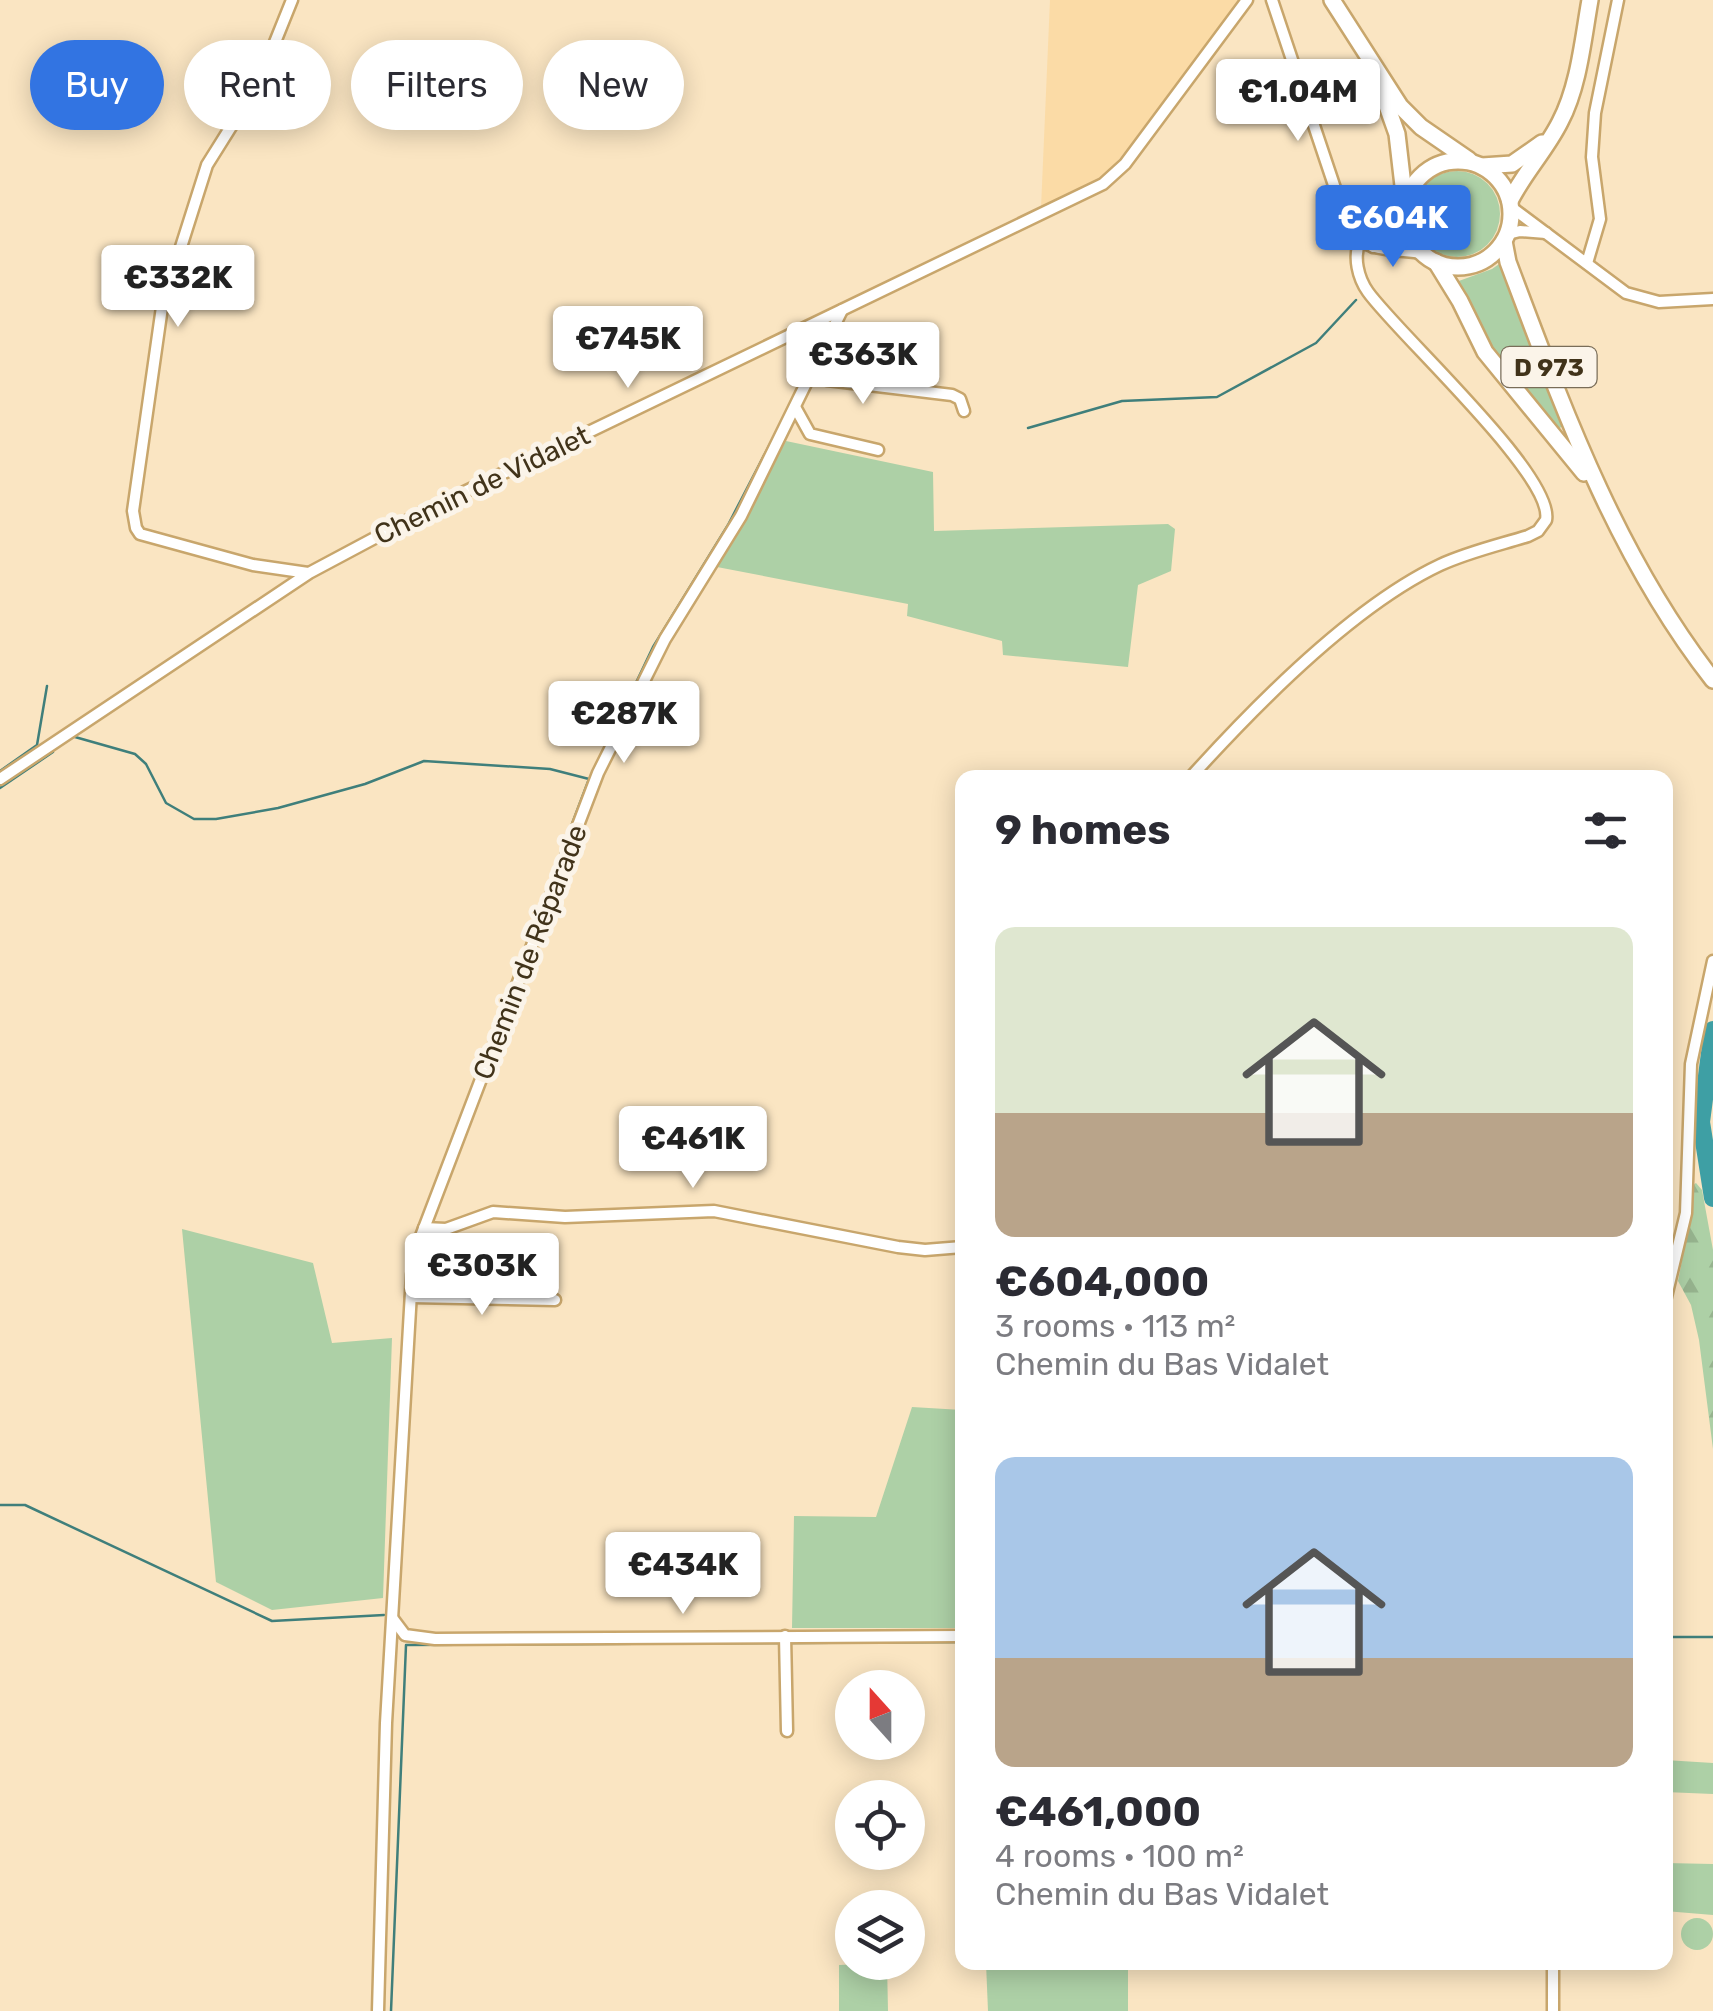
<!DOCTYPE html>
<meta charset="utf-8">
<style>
body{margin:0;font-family:Rubik,sans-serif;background:#f7f7f7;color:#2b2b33;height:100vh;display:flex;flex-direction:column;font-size:38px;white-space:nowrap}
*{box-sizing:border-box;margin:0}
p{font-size:32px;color:#7c7c81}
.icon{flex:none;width:55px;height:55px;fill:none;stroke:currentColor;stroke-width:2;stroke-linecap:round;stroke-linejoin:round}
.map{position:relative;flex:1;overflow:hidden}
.side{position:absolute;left:955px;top:770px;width:718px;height:1200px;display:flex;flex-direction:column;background:#fff;border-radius:20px;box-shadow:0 5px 25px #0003}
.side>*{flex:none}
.hud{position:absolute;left:30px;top:40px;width:775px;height:90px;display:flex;gap:20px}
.needle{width:65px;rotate:339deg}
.fabs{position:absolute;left:835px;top:1670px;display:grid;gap:20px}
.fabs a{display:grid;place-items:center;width:90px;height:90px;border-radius:50%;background:#fff;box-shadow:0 5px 25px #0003;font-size:50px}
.price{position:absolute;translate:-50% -85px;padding:0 22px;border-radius:10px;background:#fff;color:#222;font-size:32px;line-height:65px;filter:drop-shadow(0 2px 5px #0008)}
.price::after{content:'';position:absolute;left:50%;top:60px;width:30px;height:22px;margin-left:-15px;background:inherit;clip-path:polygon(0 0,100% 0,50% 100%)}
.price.selected{background:#3274e2;color:#fff}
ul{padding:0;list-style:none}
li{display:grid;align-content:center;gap:20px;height:530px;padding:0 40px}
li span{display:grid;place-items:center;height:310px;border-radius:20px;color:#555}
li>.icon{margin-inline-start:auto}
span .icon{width:180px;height:180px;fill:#fffc;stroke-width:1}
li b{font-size:42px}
h2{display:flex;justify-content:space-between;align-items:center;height:120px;padding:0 40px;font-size:42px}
.chip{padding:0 35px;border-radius:45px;background:#fff;box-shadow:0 5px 25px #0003;font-size:35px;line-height:90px}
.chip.selected{background:#3274e2;color:#fff}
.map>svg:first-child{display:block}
</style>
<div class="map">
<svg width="1713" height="2011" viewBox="0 0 1713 2011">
<defs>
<pattern id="forest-firs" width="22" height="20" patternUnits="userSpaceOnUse" patternTransform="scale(2.5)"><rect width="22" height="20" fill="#add0a6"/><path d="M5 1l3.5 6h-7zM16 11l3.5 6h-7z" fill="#96b38e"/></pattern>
</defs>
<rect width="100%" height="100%" fill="#fae5c2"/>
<polygon fill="#fbdba6" points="1050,0 1238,0 1195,64 1111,169 1092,183 1041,208"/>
<g fill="#add0a6">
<circle cx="1457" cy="214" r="43"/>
<polygon points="1502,262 1564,426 1557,429 1492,352 1456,282 1492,269"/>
<polygon points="786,441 933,472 934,531 1168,524 1175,529 1171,571 1138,585 1128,667 1003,655 1002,641 907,616 908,604 717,567"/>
<polygon points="182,1229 313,1263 332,1343 392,1338 383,1598 272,1610 216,1582"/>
<polygon points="912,1407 962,1410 962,1628 792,1628 794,1516 876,1517"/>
<polygon points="1665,1760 1713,1763 1713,1794 1665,1792"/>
<polygon points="1665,1863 1713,1864 1713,1915 1665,1911"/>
<circle cx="1697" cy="1934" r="16"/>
<polygon points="887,1963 888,2011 839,2011 839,1965"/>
<polygon points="986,1963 1128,1963 1128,2011 988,2011"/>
</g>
<polygon fill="url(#forest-firs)" points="1696,1183 1702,1190 1713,1250 1713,1449 1699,1340 1691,1305 1678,1281 1691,1213 1691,1186"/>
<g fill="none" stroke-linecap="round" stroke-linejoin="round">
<g stroke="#3f7f7b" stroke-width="2.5">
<polyline points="1028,428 1122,401 1217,397 1316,343 1356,300"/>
<polyline points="75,737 135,754 146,764 166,803 194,819 216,819 278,808 365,784 424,761 550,769 589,779 494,1030"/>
<polyline points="604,750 653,647 728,525 770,444"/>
<polyline points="0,771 37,745 47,686"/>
<polyline points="0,788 53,752"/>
<polyline points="0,1505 25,1505 272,1621 384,1615"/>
<polyline points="1665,1637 1713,1637"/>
<polyline points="789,1643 962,1642"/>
<polyline points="391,2011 406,1645 781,1643"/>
</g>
<polyline stroke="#3e9fa4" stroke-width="18" points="1713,1030 1701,1122 1713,1198"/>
<g stroke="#c8a66c" stroke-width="15">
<g id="street">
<polyline points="292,0 259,82 207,165 162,307 133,511 136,528 140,534 253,565 308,573"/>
<path d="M1272,0l77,230c17,23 47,19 73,23"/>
<polyline points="1511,207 1626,293 1659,302 1713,299"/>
<polyline points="1508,234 1520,231 1546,233"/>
<polyline points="1373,247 1388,239 1405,220"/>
<polyline points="1587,263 1600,219 1592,157 1595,113 1618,0"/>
<polyline points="817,361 827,380 952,395 960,399 964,411"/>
<polyline points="795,407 810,434 878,450"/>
<path d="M1190,778c65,-72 163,-172 250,-213 28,-13 59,-20 88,-29l10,-5 8,-11c9,-44 -148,-186 -178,-228 -10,-14 -15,-35 -8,-51"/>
<polyline points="0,779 309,573 429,509 1103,184 1125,164 1247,0"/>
<polyline points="424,1228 446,1229 493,1212 565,1217 714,1211 898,1247 925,1250 962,1247"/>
<polyline points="411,1297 555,1300"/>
<polyline points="1665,1301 1686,1213 1691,1064 1713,961"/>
<polyline points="393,1619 405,1635 435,1639 962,1636"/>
<polyline points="785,1636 787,1731"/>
<polyline points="1553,1962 1553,2011"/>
<polyline points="378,2011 386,1723 412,1275 418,1244 598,773 665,639 741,516 842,310"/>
</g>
</g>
<g stroke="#c8a66c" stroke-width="20">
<g id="primary">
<polyline points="1332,0 1400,106 1421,127 1469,160"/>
<polyline points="1381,89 1397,134 1405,203"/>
<circle cx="1458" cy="214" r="53"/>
<polyline points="1482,166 1512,164 1542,143"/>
<path d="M1510,201c14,-28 36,-51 50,-79 19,-36 23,-83 30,-122"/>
<path d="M1504,241l4,21c55,146 108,294 205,418"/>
<polyline points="1436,262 1460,301 1485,352 1584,473"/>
</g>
</g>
<use href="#street" stroke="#fff" stroke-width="10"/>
<use href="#primary" stroke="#fff" stroke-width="15"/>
</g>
<g text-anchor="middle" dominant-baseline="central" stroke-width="10" stroke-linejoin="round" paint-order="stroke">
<rect fill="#fbf4e9" stroke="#796d58" stroke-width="2.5" x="1501.5" y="347" width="95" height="40" rx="8"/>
<g font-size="25" font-weight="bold" fill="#41331a">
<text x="1549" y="367">D 973</text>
</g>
<g font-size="28" fill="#41331a" stroke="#fbf4e9">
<text transform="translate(482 485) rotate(-26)">Chemin de Vidalet</text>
<text transform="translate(530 952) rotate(-69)">Chemin de Réparade</text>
</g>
</g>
</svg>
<div class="fabs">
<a><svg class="needle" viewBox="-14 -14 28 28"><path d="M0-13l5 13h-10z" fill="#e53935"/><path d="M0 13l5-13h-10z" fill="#7c7c81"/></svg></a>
<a><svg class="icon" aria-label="locate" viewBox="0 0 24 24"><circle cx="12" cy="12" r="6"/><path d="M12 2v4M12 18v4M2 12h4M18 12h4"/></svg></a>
<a><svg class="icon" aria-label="layers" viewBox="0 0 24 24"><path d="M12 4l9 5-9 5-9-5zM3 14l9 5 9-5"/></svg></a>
</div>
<b class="price" style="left:1298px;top:144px">€1.04M</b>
<b class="price selected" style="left:1393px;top:270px">€604K</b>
<b class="price" style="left:178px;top:330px">€332K</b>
<b class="price" style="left:628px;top:391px">€745K</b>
<b class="price" style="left:863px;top:407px">€363K</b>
<b class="price" style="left:624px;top:766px">€287K</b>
<b class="price" style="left:693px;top:1191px">€461K</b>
<b class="price" style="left:482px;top:1318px">€303K</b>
<b class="price" style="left:683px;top:1617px">€434K</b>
<div class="hud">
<a class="chip selected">Buy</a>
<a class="chip">Rent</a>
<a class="chip">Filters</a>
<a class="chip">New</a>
</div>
<section class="side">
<h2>9 homes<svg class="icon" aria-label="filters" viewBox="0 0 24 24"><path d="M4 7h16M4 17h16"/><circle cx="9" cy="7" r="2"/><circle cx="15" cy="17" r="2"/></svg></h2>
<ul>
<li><span style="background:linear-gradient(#dfe7d0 60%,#b9a48a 0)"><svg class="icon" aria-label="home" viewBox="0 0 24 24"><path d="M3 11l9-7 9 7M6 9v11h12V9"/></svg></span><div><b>€604,000</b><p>3 rooms · 113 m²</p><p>Chemin du Bas Vidalet</p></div></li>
<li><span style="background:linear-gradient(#a9c7e8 65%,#b9a48a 0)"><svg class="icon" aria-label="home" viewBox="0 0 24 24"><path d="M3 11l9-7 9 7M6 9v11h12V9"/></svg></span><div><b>€461,000</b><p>4 rooms · 100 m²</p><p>Chemin du Bas Vidalet</p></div></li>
</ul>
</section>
</div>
